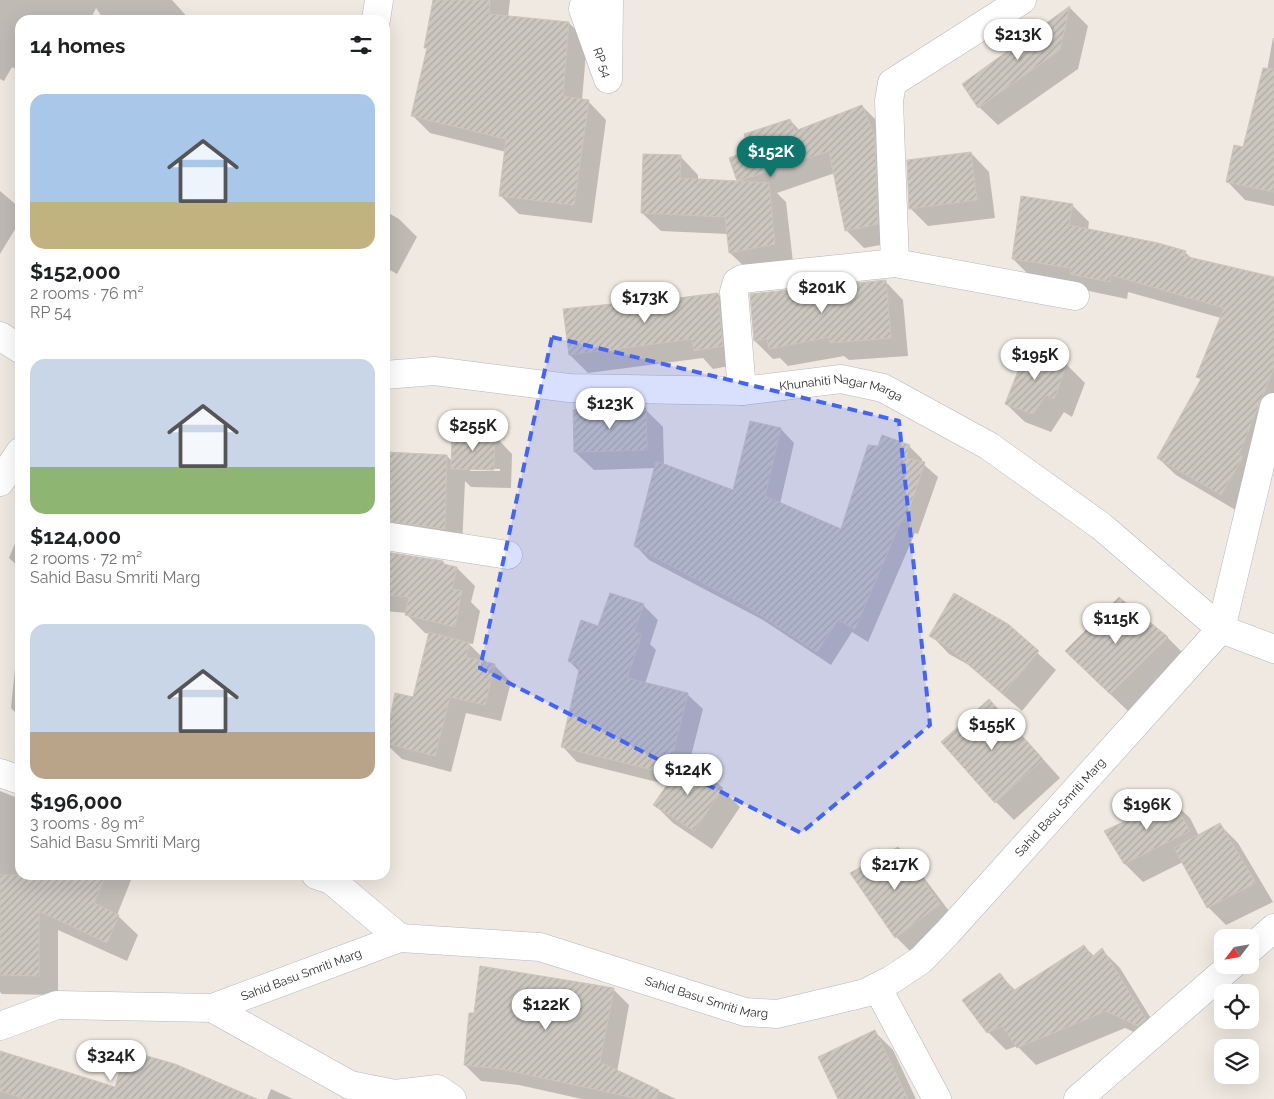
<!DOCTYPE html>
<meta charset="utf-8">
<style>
body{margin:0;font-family:Raleway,sans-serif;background:#f2f2f2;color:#202124;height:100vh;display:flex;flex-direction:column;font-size:19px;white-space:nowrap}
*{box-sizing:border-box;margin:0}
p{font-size:16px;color:#757577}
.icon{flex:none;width:28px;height:28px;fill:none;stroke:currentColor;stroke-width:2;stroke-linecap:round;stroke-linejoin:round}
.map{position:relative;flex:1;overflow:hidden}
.sheet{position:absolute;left:15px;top:15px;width:375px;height:865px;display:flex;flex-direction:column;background:#fff;border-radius:15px;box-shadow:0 5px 20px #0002}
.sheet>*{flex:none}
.needle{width:32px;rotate:239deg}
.controls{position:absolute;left:1214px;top:929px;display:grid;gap:10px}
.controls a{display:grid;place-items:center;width:45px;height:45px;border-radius:10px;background:#fff;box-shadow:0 5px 20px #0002;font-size:25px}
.price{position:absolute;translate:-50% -42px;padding:0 11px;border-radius:18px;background:#fff;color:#222;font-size:16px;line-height:32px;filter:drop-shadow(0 1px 2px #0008)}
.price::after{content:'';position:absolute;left:50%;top:30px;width:15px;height:11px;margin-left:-8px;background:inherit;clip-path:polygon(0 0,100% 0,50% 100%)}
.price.on{background:#0f766e;color:#fff}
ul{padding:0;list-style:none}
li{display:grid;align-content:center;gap:10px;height:265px;padding:0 15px}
li span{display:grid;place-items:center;height:155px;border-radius:15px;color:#555}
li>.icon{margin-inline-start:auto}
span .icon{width:90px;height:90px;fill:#fffc;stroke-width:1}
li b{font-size:21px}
h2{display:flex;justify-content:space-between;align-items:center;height:60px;padding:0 15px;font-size:21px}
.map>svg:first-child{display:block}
</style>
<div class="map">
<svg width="1274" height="1099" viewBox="0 0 1274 1099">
<defs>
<pattern id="building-hatch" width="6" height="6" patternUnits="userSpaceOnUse" patternTransform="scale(1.25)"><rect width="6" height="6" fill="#cbc7bf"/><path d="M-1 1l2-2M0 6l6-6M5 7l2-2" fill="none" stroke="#afaba4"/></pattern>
</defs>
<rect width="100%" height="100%" fill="#efe9e1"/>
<g fill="#0003" fill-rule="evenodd">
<polygon points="0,0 172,0 190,20 104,20 96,8 90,20 20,20 20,72 12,67 4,81 0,79"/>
<polygon points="434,0 510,0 508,17 569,23 587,41 582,100 588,101 606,120 592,223 519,214 501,196 506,152 430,133 412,115 428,49 425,47"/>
<polygon points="1070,8 1088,26 1078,69 998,125 979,107 963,84"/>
<polygon points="1273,38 1274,38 1274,206 1245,200 1227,181 1243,148 1262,98"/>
<polygon points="862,106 880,124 896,242 864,248 846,230 835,173 777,193 786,202 793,262 749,271 730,253 728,234 661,231 642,213 680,156 698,175 698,180 739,182 730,158 751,150 790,120 800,131"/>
<polygon points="971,153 989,172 995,218 928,226 910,208"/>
<polygon points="0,191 20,208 20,221 0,254"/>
<polygon points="1072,205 1089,222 1088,230 1185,252 1192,259 1274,278 1274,429 1239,512 1176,475 1158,458 1201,380 1198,377 1221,318 1128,292 1127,299 1089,291 1082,284 1030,276 1013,259"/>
<polygon points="385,211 399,219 417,237 397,274 385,267"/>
<polygon points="885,281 903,300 908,356 849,360 844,356 788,366 780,358 773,359 755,341"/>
<polygon points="718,294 736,313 740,364 713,369 703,358 588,373 570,355 622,304 623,306"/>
<polygon points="1027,349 1067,365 1085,383 1072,417 1064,412 1051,432 1025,422 1006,404"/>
<polygon points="645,409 663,427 664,465 734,492 781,429 794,443 780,504 842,530 909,446 922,459 922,463 938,477 918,534 915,533 868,642 852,632 831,665 763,620 649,560 636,546 656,468 594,470 575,452"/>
<path d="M494,435l18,19 -1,34 -40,-1 -6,-6 -3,66 -71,-3 -4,9 56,9 4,4 10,2 18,18 -4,16 9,9 -7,33 -5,-1 18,18 -1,2 9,2 17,17 -10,39 -35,-8 -15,59 -49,-13 -17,-16 11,-48 18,4 16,-65 -5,-1 -18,-18v-2l-22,-2v-162l4,4 58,3 6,6zM470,468l30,1v2h-30z"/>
<polygon points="20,531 20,568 9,558"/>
<polygon points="1120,599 1168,638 1186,656 1129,712 1084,669"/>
<polygon points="643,605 658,620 650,644 656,650 645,684 687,694 703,709 689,764 722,789 740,807 712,849 673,823 655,805 669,785 577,762 562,746 580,672 569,661 599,628"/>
<polygon points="20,619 20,717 11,708"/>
<polygon points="1007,625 1056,670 1022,711 967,664 949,654 931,635"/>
<polygon points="1007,719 1060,778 1014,820 996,802"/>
<polygon points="0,791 15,797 20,796 20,875 133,875 117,915 138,935 127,961 58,930 58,995 2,994 0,992"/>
<polygon points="1171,800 1190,818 1199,836 1220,825 1238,843 1273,902 1226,925 1208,907 1183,862 1143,882 1125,864 1106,831"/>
<polygon points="898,849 916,867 958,923 914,955 896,937"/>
<polygon points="1084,946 1094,956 1102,950 1120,968 1163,1038 1157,1043 1125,1028 1036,1065 1017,1046 1006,1050 988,1032 1000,975 1016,991"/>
<polygon points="613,989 629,1005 617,1072 676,1099 582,1099 519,1085 481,1081 465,1065"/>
<polygon points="875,1032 893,1050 916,1099 839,1099"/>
<polygon points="0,1052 116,1089 255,1099 0,1099"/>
<polygon points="271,1089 293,1099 267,1099"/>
</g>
<g fill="url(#building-hatch)" stroke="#cbc5ba">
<polygon points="433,0 490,0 489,14 569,22 563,96 589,100 574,205 499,196 506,139 411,116 427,48 424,48"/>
<polygon points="1070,6 1060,50 978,108 962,84"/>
<polygon points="1263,68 1274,69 1274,192 1226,182 1234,145 1243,147"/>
<polygon points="862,105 875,136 878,224 845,231 829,151 739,181 769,183 775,244 729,253 725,217 641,213 643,154 681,155 680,178 737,181 729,158 749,150 744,134 790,119 795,131"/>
<polygon points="971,152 977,200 909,209 907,160"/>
<polygon points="1021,196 1073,204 1069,225 1158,243 1186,251 1184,256 1274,277 1274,368 1239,454 1243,457 1221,495 1157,458 1201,379 1196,377 1224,308 1111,275 1110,282 1070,274 1071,268 1012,259"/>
<polygon points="886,280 891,338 830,343 829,337 769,349 767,339 754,341 750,294"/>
<polygon points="718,293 723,346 694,351 692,339 569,355 563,309 622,303 622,305"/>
<polygon points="1027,348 1067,364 1054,399 1046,395 1033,414 1005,404"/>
<polygon points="646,408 647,450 574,452 573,410"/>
<polygon points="750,421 781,428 765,496 841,529 868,445 878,446 882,435 910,445 906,458 925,462 905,522 901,521 855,629 838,620 817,652 748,607 634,546 656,461 733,490"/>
<polygon points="452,434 495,434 494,470 451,469"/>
<polygon points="386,452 447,455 445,529 385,521"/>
<polygon points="385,552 443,561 443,564 457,567 452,589 462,591 455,627 405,615 409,597 385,595"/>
<polygon points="610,593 644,604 634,632 642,634 627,678 688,693 668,774 561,747 580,666 568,661 581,620 598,626"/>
<polygon points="954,593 1008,624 1039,651 1003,694 947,646 929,636"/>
<polygon points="1119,597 1168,637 1110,694 1065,651"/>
<polygon points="429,632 470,643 466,657 495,664 485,705 450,697 435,756 385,743 395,693 413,697"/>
<polygon points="989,699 1043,759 995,803 941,742"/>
<polygon points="685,759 723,788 694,831 653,805"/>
<polygon points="1172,799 1190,831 1124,864 1104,831"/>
<polygon points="1220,823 1256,883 1207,908 1174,848"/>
<polygon points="898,847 940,904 895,938 850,873"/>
<polygon points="0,875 106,875 94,903 119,915 107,943 39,911 39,976 0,975"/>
<polygon points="1084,945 1092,957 1102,948 1146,1019 1138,1026 1106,1011 1017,1048 1002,1026 987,1033 962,1000 1000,973 1013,991"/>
<polygon points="480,966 614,988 600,1062 659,1090 656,1099 639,1099 501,1069 464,1065 469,1013 474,1013"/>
<polygon points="875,1030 908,1099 838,1099 818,1057"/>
<polygon points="126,1050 175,1064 257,1099 25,1099 0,1091 0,1051 115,1087"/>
</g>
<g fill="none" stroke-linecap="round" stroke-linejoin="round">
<g stroke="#b4b7c1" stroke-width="29">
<g id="minor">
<path id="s1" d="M585,0l-2,9 25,70 1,-79"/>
<polyline points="376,20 379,0"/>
<polyline points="895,263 889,101 892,83 1022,0"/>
<polyline points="0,336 20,349"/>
<path id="s2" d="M385,375l49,-4 135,17 173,3 99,-12 42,9 106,58 112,80 120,103 53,-222"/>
<polyline points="742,391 734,292 737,282 742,279 895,263 1075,296"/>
<polyline points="0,482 20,452"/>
<polyline points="385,536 508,555"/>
<polyline points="0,773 20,780"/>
<polyline points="316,875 331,880 400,938"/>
<polyline points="1250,949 1274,928"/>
<polyline points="877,987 937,1099"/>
<polyline points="212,1008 350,1085 395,1094 438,1089 452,1099"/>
<path id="s3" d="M0,1026l57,-21 155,3 188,-70 140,9 205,65 32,2 88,-21 26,-13 30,-20 26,-27 274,-304 53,20"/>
<polyline points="1078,1099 1232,965"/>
</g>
</g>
<use href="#minor" stroke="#fff" stroke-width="28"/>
</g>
<path fill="#4264fb" fill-opacity="0.2" stroke="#4264fb" stroke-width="4" stroke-dasharray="10 6" stroke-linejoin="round" d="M552,337l347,84 31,304 -129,108 -321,-165z"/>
<g text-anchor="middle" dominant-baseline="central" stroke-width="4" stroke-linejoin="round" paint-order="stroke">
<g font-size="12" fill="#2e2e2e" stroke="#fff">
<text stroke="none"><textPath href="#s1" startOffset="66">RP 54</textPath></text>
<text stroke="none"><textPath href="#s2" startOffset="459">Khunahiti Nagar Marga</textPath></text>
<text stroke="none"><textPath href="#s3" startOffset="1166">Sahid Basu Smriti Marg</textPath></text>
<text stroke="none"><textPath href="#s3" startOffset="311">Sahid Basu Smriti Marg</textPath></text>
<text stroke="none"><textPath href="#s3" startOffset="731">Sahid Basu Smriti Marg</textPath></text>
</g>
</g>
</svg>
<div class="controls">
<a><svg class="needle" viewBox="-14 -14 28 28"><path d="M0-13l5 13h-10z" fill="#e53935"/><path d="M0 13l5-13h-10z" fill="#757577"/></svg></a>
<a><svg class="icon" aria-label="locate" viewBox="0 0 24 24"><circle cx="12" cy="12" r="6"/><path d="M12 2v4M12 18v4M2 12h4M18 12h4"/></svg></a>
<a><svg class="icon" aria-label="layers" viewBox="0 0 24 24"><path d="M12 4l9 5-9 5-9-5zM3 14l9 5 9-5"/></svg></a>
</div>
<b class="price" style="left:1018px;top:61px">$213K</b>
<b class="price on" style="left:771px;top:178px">$152K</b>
<b class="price" style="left:822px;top:314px">$201K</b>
<b class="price" style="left:645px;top:324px">$173K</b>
<b class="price" style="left:1035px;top:381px">$195K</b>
<b class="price" style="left:610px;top:430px">$123K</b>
<b class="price" style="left:473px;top:452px">$255K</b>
<b class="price" style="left:1116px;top:645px">$115K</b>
<b class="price" style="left:992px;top:751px">$155K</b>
<b class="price" style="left:688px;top:796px">$124K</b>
<b class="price" style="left:1147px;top:831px">$196K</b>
<b class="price" style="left:895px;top:891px">$217K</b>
<b class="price" style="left:546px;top:1031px">$122K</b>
<b class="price" style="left:111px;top:1082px">$324K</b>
<section class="sheet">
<h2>14 homes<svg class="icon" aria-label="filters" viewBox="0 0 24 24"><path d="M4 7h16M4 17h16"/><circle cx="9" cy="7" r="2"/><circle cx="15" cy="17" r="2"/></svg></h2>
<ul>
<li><span style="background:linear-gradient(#a9c7e8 70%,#c2b280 0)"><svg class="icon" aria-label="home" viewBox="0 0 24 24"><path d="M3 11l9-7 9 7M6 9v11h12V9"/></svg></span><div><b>$152,000</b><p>2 rooms · 76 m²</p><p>RP 54</p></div></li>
<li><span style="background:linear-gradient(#c9d6e8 70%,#8fb573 0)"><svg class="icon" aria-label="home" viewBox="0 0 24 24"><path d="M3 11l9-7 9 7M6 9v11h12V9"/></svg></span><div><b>$124,000</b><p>2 rooms · 72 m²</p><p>Sahid Basu Smriti Marg</p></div></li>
<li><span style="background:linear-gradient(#c9d6e8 70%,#b9a48a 0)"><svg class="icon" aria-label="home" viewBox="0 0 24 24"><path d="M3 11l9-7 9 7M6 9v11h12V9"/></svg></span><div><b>$196,000</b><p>3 rooms · 89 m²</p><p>Sahid Basu Smriti Marg</p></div></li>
</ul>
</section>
</div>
